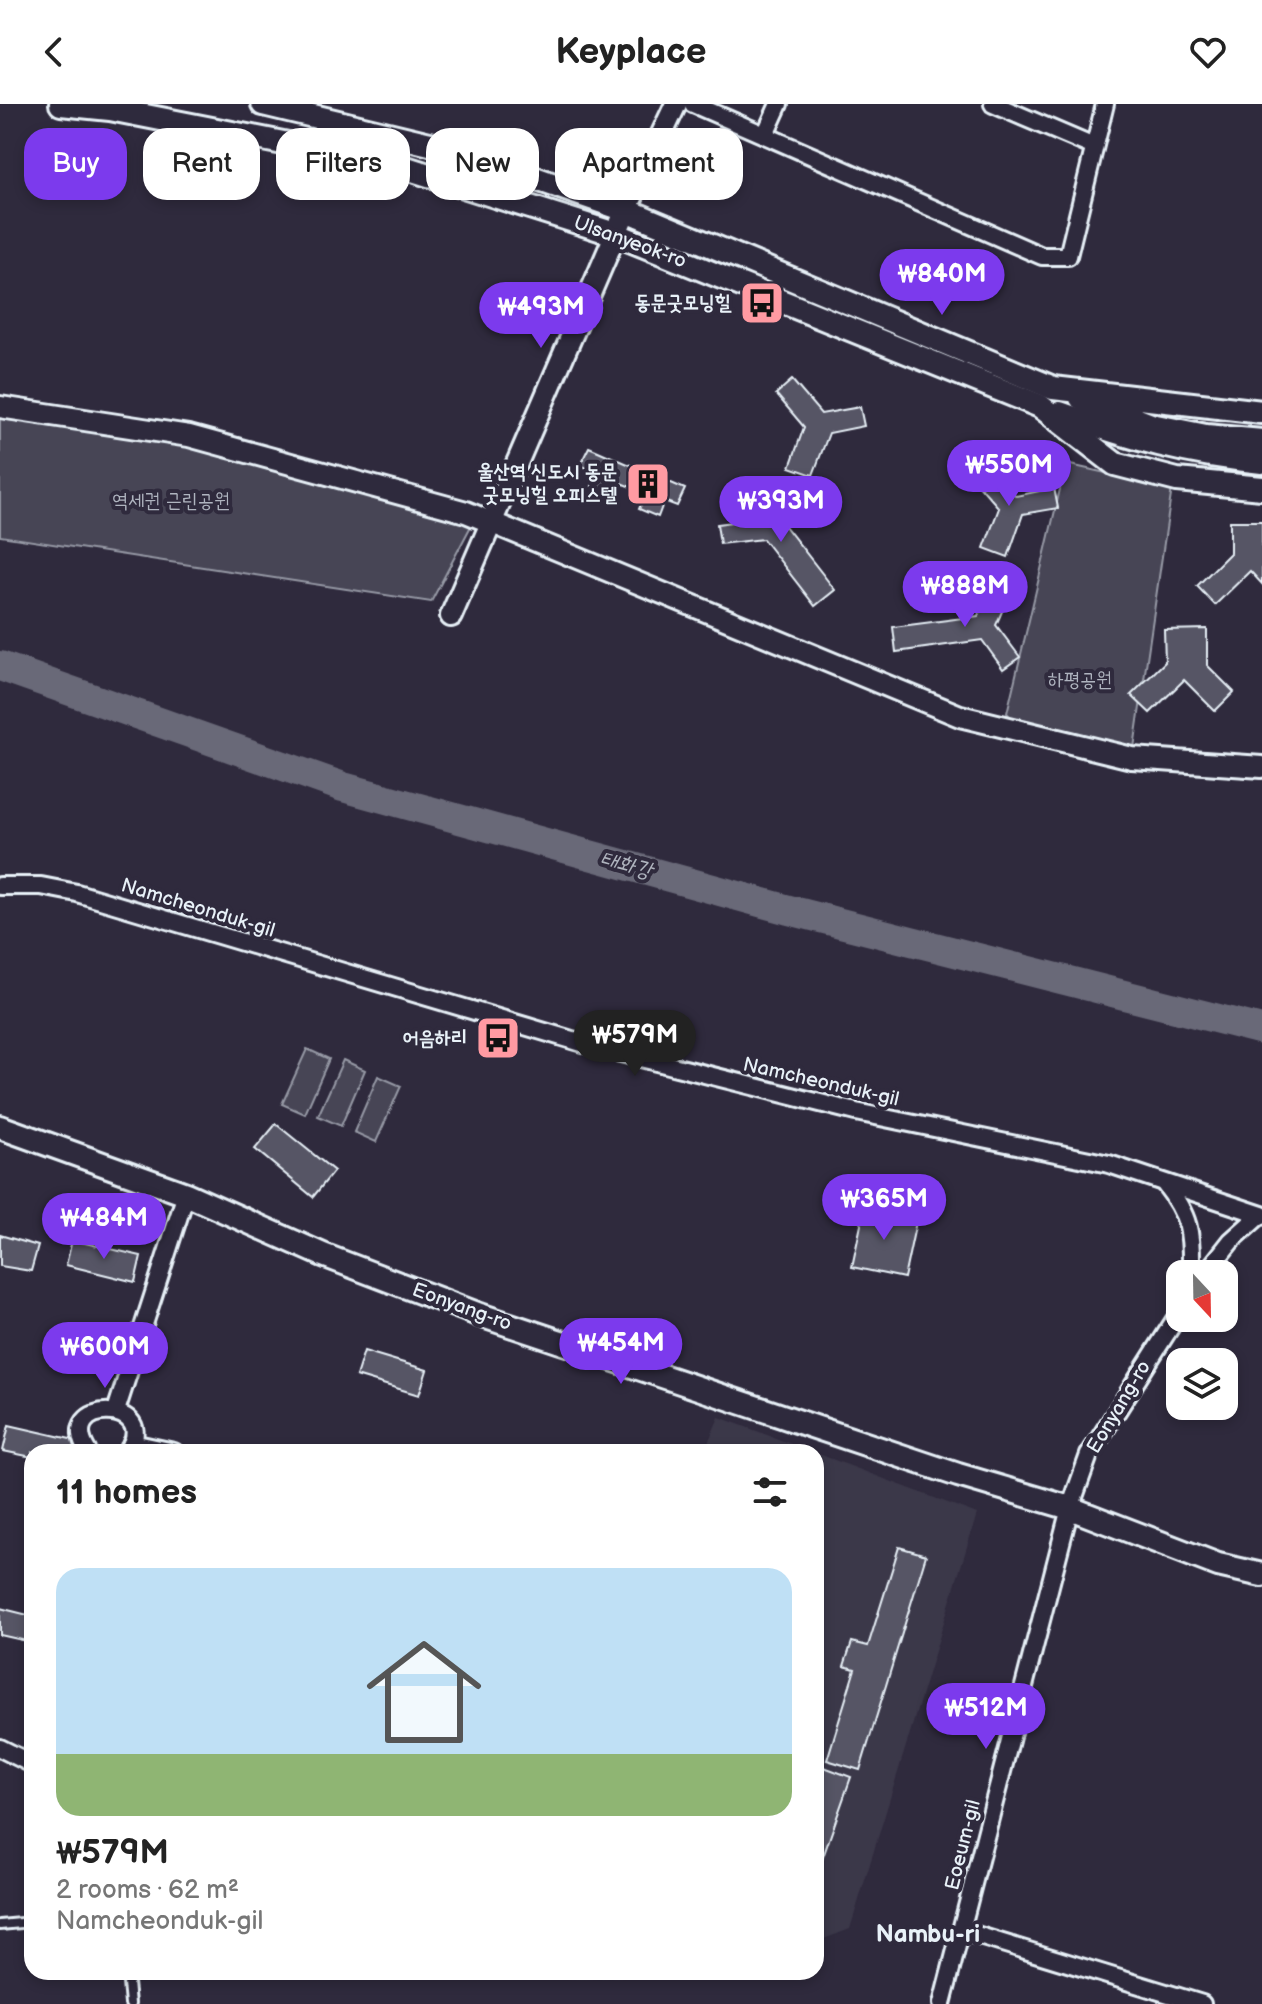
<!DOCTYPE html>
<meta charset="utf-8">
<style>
body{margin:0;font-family:"Balsamiq Sans","Poor Story",sans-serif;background:#f6f6f6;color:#222;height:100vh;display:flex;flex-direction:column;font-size:30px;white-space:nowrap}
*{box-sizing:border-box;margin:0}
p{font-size:26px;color:#767676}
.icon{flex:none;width:44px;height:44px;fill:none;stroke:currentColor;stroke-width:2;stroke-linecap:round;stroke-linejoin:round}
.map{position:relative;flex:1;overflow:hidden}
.drawer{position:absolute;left:24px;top:1340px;width:800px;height:536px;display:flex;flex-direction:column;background:#fff;border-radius:24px;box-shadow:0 4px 12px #0003}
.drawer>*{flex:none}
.top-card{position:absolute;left:24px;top:24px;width:800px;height:72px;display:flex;gap:16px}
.needle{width:52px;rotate:158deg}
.buttons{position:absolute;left:1166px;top:1156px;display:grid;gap:16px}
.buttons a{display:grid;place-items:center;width:72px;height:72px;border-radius:16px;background:#fff;box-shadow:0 4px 12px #0003;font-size:40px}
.price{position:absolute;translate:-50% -68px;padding:0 18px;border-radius:28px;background:#7c3aed;color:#fff;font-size:26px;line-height:52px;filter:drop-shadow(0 2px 4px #0008)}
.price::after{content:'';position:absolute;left:50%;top:48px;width:24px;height:18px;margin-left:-12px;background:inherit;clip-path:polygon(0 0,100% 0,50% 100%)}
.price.on{background:#222;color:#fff}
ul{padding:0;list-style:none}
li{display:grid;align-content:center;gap:16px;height:424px;padding:0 32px}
li span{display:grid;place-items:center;height:248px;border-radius:24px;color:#555}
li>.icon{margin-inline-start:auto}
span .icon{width:144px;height:144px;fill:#fffc;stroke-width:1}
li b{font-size:34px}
h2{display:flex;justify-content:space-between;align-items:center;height:96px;padding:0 32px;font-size:34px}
.tag{padding:0 28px;border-radius:24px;background:#fff;box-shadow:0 4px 12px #0003;font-size:28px;line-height:72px}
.tag.on{background:#7c3aed;color:#fff}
header{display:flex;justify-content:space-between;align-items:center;height:104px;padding:0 32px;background:#fff;font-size:36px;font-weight:700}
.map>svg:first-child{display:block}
</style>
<header><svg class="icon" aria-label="back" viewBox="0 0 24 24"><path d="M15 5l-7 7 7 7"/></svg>Keyplace<svg class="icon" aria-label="heart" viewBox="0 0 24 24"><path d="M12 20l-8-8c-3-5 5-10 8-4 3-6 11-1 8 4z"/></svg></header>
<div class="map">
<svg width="1262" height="1900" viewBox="0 0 1262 1900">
<rect width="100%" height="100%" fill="#2f2a3d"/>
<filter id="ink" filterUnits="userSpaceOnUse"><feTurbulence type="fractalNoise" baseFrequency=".0125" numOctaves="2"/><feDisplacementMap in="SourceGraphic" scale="16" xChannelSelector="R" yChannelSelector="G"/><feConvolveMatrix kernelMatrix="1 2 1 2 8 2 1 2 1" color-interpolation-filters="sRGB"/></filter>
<g filter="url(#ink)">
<g fill="#3b3749">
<polygon points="719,1313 813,1348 704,1348"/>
<polygon points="816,1349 977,1410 850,1825 816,1838"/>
<polygon points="399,1868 683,1868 584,1875"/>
</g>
<g fill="#464455" stroke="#979aa6" stroke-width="2">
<polygon points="0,315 187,338 472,420 431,498 0,432"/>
<polygon points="1066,360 1172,384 1134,644 1081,641 1023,627 1007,609"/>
<polygon points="307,945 329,955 305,1010 282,1000"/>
<polygon points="343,956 365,966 341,1022 318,1012"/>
<polygon points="378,972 401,982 376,1038 354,1028"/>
</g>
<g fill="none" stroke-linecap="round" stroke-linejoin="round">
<polyline stroke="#696978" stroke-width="30" points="0,562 343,683 789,806 1262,926"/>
</g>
<g fill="#575565" stroke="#e8f1f8" stroke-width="2">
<polygon points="792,276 821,310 860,303 864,322 829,329 813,371 790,363 804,323 776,290"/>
<polygon points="589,343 685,385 677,402 664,397 658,413 639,405 646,389 616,377 609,391 592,382 599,369 580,361"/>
<polygon points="986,358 1016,392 1054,384 1058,404 1023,410 1008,453 984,444 999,404 970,371"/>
<polygon points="778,378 796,386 782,418 835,486 815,502 763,435 720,440 717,420 762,414"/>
<polygon points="1230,417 1262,417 1262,480 1250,467 1215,501 1197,482 1230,449"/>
<polygon points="995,472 1014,480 996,521 1020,553 1003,565 982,536 896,548 893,523 978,512"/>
<polygon points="1207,525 1207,561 1234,588 1215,607 1184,576 1150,609 1131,591 1165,558 1164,526"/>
<polygon points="276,1020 334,1067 313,1093 255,1045"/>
<polygon points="865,1102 917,1113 904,1174 852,1163"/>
<polygon points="0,1131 38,1142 31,1167 0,1162"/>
<polygon points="72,1136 141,1152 135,1178 66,1161"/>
<polygon points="364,1247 427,1266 419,1291 356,1272"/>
<polygon points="9,1321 79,1337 76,1348 32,1348 32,1353 3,1347"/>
<polygon points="899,1443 926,1451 860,1666 827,1656 855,1565 844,1562 852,1538 868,1542"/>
<polygon points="0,1504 32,1512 31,1538 0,1531"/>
<polygon points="816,1660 851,1673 817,1770 816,1770"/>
</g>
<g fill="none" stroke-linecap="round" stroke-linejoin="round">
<g stroke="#e8f1f8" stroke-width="14">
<g id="service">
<polyline points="0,1821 32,1818"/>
<polyline points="127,1868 130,1900"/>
</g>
</g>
<g stroke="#e8f1f8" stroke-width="22">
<g id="minor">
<polyline points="693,0 1042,152 1068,152 1105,0"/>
<polyline points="993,0 1094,43"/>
<polyline points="765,31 779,0"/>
<polyline points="0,782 41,782 77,789 589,941 856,1008 1109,1060 1262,1111"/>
<path d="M1164,1079c26,33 28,50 27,91"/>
<polyline points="1205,1170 1231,1137 1259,1112"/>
<polyline points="116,1307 186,1090"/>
<polyline points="132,1339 174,1348"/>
<path d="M88,1348c-35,-56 76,-51 39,0"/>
<polyline points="0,1644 32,1660"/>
<polyline points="963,1827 1202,1900"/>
<polyline points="942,1900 1070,1404 1089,1351 1180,1208"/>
</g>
</g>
<g stroke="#e8f1f8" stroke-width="26">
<g id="tertiary">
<polyline points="0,303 189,332 466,408 960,612 1132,654 1262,663"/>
<polyline points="451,512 626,106 676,0"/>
</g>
</g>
<g stroke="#e8f1f8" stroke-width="28">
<g id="secondary">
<polyline points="61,0 110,5 400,62 615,130 1040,302 1115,360 1177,376 1262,384"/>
<polyline points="263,0 451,45 626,106 1053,284 1262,308"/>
<polyline points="1081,294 1151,321 1206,332 1262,337"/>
<path d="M1060,309c72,26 126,41 202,49"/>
<polyline points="0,1023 186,1090 323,1151 480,1211 958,1371 1070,1404 1218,1461 1262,1471"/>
</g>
</g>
<use href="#service" stroke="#2f2a3d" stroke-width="8"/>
<use href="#minor" stroke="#2f2a3d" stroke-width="16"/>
<use href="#tertiary" stroke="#2f2a3d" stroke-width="20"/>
<use href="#secondary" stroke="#2f2a3d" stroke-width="22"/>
</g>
</g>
<defs>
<g id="bus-square" transform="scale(2.3)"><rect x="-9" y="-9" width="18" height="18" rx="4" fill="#ff9aa2" stroke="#2f2a3d"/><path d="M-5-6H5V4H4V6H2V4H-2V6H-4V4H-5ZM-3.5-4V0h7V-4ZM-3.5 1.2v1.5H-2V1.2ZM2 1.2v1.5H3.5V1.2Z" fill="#111"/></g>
<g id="building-square" transform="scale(2.3)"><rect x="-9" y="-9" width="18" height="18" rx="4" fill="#ff9aa2" stroke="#2f2a3d"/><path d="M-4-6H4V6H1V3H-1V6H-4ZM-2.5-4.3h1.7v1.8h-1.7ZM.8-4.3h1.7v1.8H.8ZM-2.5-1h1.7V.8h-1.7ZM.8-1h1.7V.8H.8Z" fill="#111"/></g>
</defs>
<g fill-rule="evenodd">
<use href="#bus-square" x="762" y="199"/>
<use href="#building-square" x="648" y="380"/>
<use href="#bus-square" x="498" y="934"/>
</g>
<g text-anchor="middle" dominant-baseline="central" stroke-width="8" stroke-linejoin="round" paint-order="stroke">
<g font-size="20" fill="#e8f1f8" stroke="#2f2a3d">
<text transform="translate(630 138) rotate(20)">Ulsanyeok-ro</text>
<text transform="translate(198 804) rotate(17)">Namcheonduk-gil</text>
<text transform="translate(821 978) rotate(13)">Namcheonduk-gil</text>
<text transform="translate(462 1203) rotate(20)">Eonyang-ro</text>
<text transform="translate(1119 1303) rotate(-59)">Eonyang-ro</text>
<text transform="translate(963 1741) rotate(-76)">Eoeum-gil</text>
</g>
<g font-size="20" font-weight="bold" fill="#e8f1f8" stroke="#2f2a3d" text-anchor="end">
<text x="731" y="199">동문굿모닝힐</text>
<text x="617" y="368">울산역 신도시 동문<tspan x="617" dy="23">굿모닝힐 오피스텔</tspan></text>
<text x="467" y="934">어음하리</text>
</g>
<g font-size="20" fill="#afb4bf" stroke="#2f2a3d">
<text x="171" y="397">역세권 근린공원</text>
<text x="1080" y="576">하평공원</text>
</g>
<g font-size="22" font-style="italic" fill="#afb4be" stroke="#2f2a3d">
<text transform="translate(626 761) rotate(15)">태화강</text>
</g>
<g font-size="24" font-weight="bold" fill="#e8f1f8" stroke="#2f2a3d">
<text x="928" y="1830">Nambu-ri</text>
</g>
</g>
</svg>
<div class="buttons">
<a><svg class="needle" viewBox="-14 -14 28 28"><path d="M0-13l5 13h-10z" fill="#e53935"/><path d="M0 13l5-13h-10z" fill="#767676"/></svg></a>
<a><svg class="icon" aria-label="layers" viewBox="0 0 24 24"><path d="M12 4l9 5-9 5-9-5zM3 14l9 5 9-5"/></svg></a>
</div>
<b class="price" style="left:942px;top:213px">₩840M</b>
<b class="price" style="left:541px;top:246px">₩493M</b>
<b class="price" style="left:1009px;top:404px">₩550M</b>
<b class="price" style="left:781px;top:440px">₩393M</b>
<b class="price" style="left:965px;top:525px">₩888M</b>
<b class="price on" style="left:635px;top:974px">₩579M</b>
<b class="price" style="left:884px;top:1138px">₩365M</b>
<b class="price" style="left:104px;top:1157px">₩484M</b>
<b class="price" style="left:621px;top:1282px">₩454M</b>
<b class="price" style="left:105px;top:1286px">₩600M</b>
<b class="price" style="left:986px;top:1647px">₩512M</b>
<div class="top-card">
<a class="tag on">Buy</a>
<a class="tag">Rent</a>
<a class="tag">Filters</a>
<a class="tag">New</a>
<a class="tag">Apartment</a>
</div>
<section class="drawer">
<h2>11 homes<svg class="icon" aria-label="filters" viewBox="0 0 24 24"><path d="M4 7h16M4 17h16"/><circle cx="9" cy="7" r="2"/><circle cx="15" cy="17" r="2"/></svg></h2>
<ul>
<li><span style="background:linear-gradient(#bfe0f5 75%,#8fb573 0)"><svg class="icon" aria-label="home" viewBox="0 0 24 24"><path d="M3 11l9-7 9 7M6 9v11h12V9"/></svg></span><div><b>₩579M</b><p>2 rooms · 62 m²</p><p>Namcheonduk-gil</p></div></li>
</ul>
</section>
</div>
